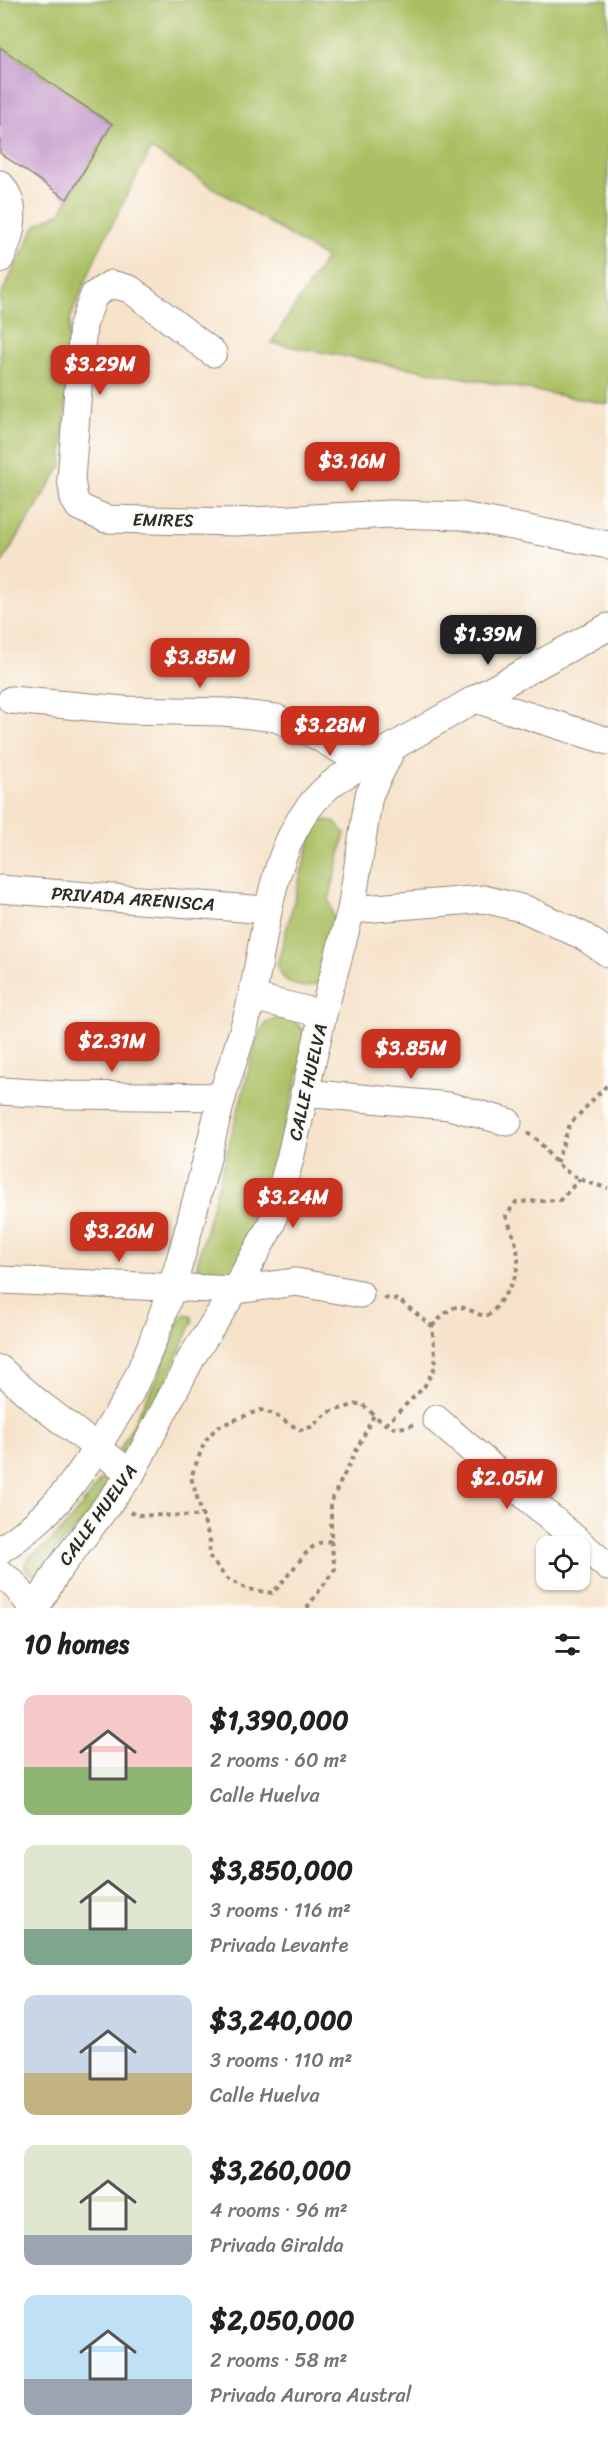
<!DOCTYPE html>
<meta charset="utf-8">
<style>
body{margin:0;font-family:Sriracha,sans-serif;background:#f6f6f6;color:#202124;height:100vh;display:flex;flex-direction:column;font-size:22px;white-space:nowrap}
*{box-sizing:border-box;margin:0}
p{font-size:20px;color:#757577}
.icon{flex:none;width:33px;height:33px;fill:none;stroke:currentColor;stroke-width:2;stroke-linecap:round;stroke-linejoin:round}
.map{position:relative;height:1608px;overflow:hidden}
.details{display:flex;flex-direction:column;background:#fff;flex:1}
.details>*{flex:none}
.controls{position:absolute;left:536px;top:1536px;display:grid;gap:12px}
.controls a{display:grid;place-items:center;width:54px;height:54px;border-radius:12px;background:#fff;box-shadow:0 2px 4px #0004;font-size:30px}
.price{position:absolute;translate:-50% -51px;padding:0 14px;border-radius:12px;background:#c8321e;color:#fff;font-size:20px;line-height:39px;filter:drop-shadow(0 2px 3px #0008)}
.price::after{content:'';position:absolute;left:50%;top:36px;width:18px;height:14px;margin-left:-9px;background:inherit;clip-path:polygon(0 0,100% 0,50% 100%)}
.price.on{background:#222;color:#fff}
ul{padding:0;list-style:none}
li{display:flex;align-items:center;gap:18px;height:150px;padding:0 24px}
li span{display:grid;place-items:center;flex:none;width:168px;height:120px;border-radius:12px;color:#555}
li>.icon{margin-inline-start:auto}
span .icon{width:72px;height:72px;fill:#fffc;stroke-width:1}
li b{font-size:26px}
h2{display:flex;justify-content:space-between;align-items:center;height:72px;padding:0 24px;font-size:26px}
.map>svg:first-child{display:block}
</style>
<div class="map">
<svg width="608" height="1608" viewBox="0 0 608 1608">
<rect width="100%" height="100%" fill="#fdfcf7"/>
<filter id="ink" filterUnits="userSpaceOnUse"><feTurbulence type="fractalNoise" baseFrequency=".0167" numOctaves="2"/><feDisplacementMap in="SourceGraphic" scale="12" xChannelSelector="R" yChannelSelector="G"/><feConvolveMatrix kernelMatrix="1 2 1 2 8 2 1 2 1" color-interpolation-filters="sRGB"/></filter>
<filter id="wash" filterUnits="userSpaceOnUse"><feTurbulence type="fractalNoise" baseFrequency=".008" numOctaves="4" result="noise"/><feDisplacementMap in="SourceGraphic" scale="24" xChannelSelector="R" yChannelSelector="G"/><feGaussianBlur stdDeviation="1.35" result="paint"/><feColorMatrix in="noise" values="0 0 0 0 0 0 0 0 0 0 0 0 0 0 0 0 0 1.4 0 .05"/><feComposite in="paint" operator="in"/></filter>
<g filter="url(#wash)">
<rect width="100%" height="100%" fill="#f6e2c9"/>
<g fill="#aabf64" stroke="#6a7548" stroke-width="1.5">
<polygon points="0,0 608,0 608,404 271,343 326,258 151,149 97,254 70,319 62,465 0,566 0,297 36,225 61,212 112,124 0,47"/>
<path d="M323,820l11,1 11,12 -16,67 6,23 -15,58c-15,12 -38,3 -43,-15l35,-134 2,-5z"/>
<path d="M277,1017c17,2 26,8 30,25l-43,162 -28,61 -8,8 -10,4 -15,-5 -6,-6 1,-6 61,-228 9,-11z"/>
<polygon points="186,1314 191,1316 193,1321 167,1380 128,1454 119,1451 158,1376 182,1316"/>
<path d="M105,1478l4,4 -24,38 -40,40 -1,6 -6,8h-9l-5,-8 4,-8c30,-17 52,-50 73,-79z"/>
</g>
<g id="blocks">
<polygon fill="#c396cb" points="0,47 66,94 112,124 67,199 0,153"/>
</g>
</g>
<g filter="url(#ink)">
<use href="#blocks" fill-opacity="0" stroke="#90867a" stroke-width="1.5"/>
<g fill="none" stroke-linecap="round" stroke-linejoin="round">
<g stroke="#90867a" stroke-width="29">
<g id="street">
<path d="M0,184c19,22 12,51 0,75"/>
<polyline points="213,353 130,289 111,284 94,295 83,325 71,479 74,499 79,507 106,519 235,522 391,514 462,516 608,545"/>
<polyline points="475,699 608,741"/>
<polyline points="11,700 124,710 224,712 276,718 315,735 377,771"/>
<polyline points="0,889 267,910"/>
<polyline points="351,910 484,899 525,909 583,936 608,953"/>
<polyline points="252,997 323,1014"/>
<polyline points="0,1091 69,1095 222,1097"/>
<polyline points="304,1093 449,1106 508,1122"/>
<polyline points="0,1280 235,1290 296,1282 360,1294"/>
<polyline points="0,1369 36,1401 131,1474"/>
<polyline points="436,1419 608,1567"/>
<path d="M0,1550c47,-30 74,-65 103,-112 8,-15 18,-28 26,-43 46,-93 67,-195 92,-294 9,-35 24,-69 31,-105 17,-73 18,-169 86,-217l137,-80 133,-72"/>
<polyline points="0,1573 13,1583 33,1608"/>
<polyline points="36,1608 58,1570 131,1474 192,1357 235,1290 271,1225 290,1159 323,1014 351,910 369,795 392,749"/>
</g>
</g>
<g stroke="#90867a" stroke-width="4" stroke-dasharray="4.5 4.5" stroke-linecap="butt">
<path d="M527,1133c19,11 16,18 30,30 13,14 33,21 51,25"/>
<polyline points="556,1163 570,1124 608,1084"/>
<polyline points="384,1298 399,1300 432,1326 436,1365 424,1387 385,1425"/>
<path d="M432,1326c6,-5 14,-15 21,-18 13,-5 24,10 35,7 5,-2 9,-9 12,-14 26,-33 20,-49 6,-85l10,-14 44,-2 20,-21"/>
<polyline points="130,1512 135,1515 204,1516"/>
<path d="M331,1541c-5,1 -10,1 -14,3 -13,7 -31,37 -45,49l-25,-4 -21,-11 -17,-22 1,-15 -19,-64 14,-36 12,-14 43,-17 13,4 27,16 11,-3 18,-15 32,-9 13,12"/>
<path d="M307,1608l28,-39 -4,-28v-40l43,-86c15,14 20,15 39,10"/>
</g>
<use href="#street" stroke="#fff" stroke-width="27"/>
</g>
</g>
<g text-anchor="middle" dominant-baseline="central" stroke-width="6" stroke-linejoin="round" paint-order="stroke">
<g font-size="18" fill="#2b2b2b" stroke="#fdfcf7">
<text transform="translate(163 520) rotate(1)">EMIRES</text>
<text transform="translate(133 899) rotate(4)">PRIVADA ARENISCA</text>
<text transform="translate(308 1082) rotate(-77)">CALLE HUELVA</text>
<text transform="translate(98 1515) rotate(-54)">CALLE HUELVA</text>
</g>
</g>
</svg>
<div class="controls">
<a><svg class="icon" aria-label="locate" viewBox="0 0 24 24"><circle cx="12" cy="12" r="6"/><path d="M12 2v4M12 18v4M2 12h4M18 12h4"/></svg></a>
</div>
<b class="price" style="left:100px;top:396px">$3.29M</b>
<b class="price" style="left:352px;top:493px">$3.16M</b>
<b class="price on" style="left:488px;top:666px">$1.39M</b>
<b class="price" style="left:200px;top:689px">$3.85M</b>
<b class="price" style="left:330px;top:757px">$3.28M</b>
<b class="price" style="left:112px;top:1073px">$2.31M</b>
<b class="price" style="left:411px;top:1080px">$3.85M</b>
<b class="price" style="left:293px;top:1229px">$3.24M</b>
<b class="price" style="left:119px;top:1263px">$3.26M</b>
<b class="price" style="left:507px;top:1510px">$2.05M</b>
</div>
<section class="details">
<h2>10 homes<svg class="icon" aria-label="filters" viewBox="0 0 24 24"><path d="M4 7h16M4 17h16"/><circle cx="9" cy="7" r="2"/><circle cx="15" cy="17" r="2"/></svg></h2>
<ul>
<li><span style="background:linear-gradient(#f6c9c9 60%,#8fb573 0)"><svg class="icon" aria-label="home" viewBox="0 0 24 24"><path d="M3 11l9-7 9 7M6 9v11h12V9"/></svg></span><div><b>$1,390,000</b><p>2 rooms · 60 m²</p><p>Calle Huelva</p></div></li>
<li><span style="background:linear-gradient(#dfe7d0 70%,#7fa58c 0)"><svg class="icon" aria-label="home" viewBox="0 0 24 24"><path d="M3 11l9-7 9 7M6 9v11h12V9"/></svg></span><div><b>$3,850,000</b><p>3 rooms · 116 m²</p><p>Privada Levante</p></div></li>
<li><span style="background:linear-gradient(#c9d6e8 65%,#c2b280 0)"><svg class="icon" aria-label="home" viewBox="0 0 24 24"><path d="M3 11l9-7 9 7M6 9v11h12V9"/></svg></span><div><b>$3,240,000</b><p>3 rooms · 110 m²</p><p>Calle Huelva</p></div></li>
<li><span style="background:linear-gradient(#dfe7d0 75%,#9aa5b1 0)"><svg class="icon" aria-label="home" viewBox="0 0 24 24"><path d="M3 11l9-7 9 7M6 9v11h12V9"/></svg></span><div><b>$3,260,000</b><p>4 rooms · 96 m²</p><p>Privada Giralda</p></div></li>
<li><span style="background:linear-gradient(#bfe0f5 70%,#9aa5b1 0)"><svg class="icon" aria-label="home" viewBox="0 0 24 24"><path d="M3 11l9-7 9 7M6 9v11h12V9"/></svg></span><div><b>$2,050,000</b><p>2 rooms · 58 m²</p><p>Privada Aurora Austral</p></div></li>
</ul>
</section>
